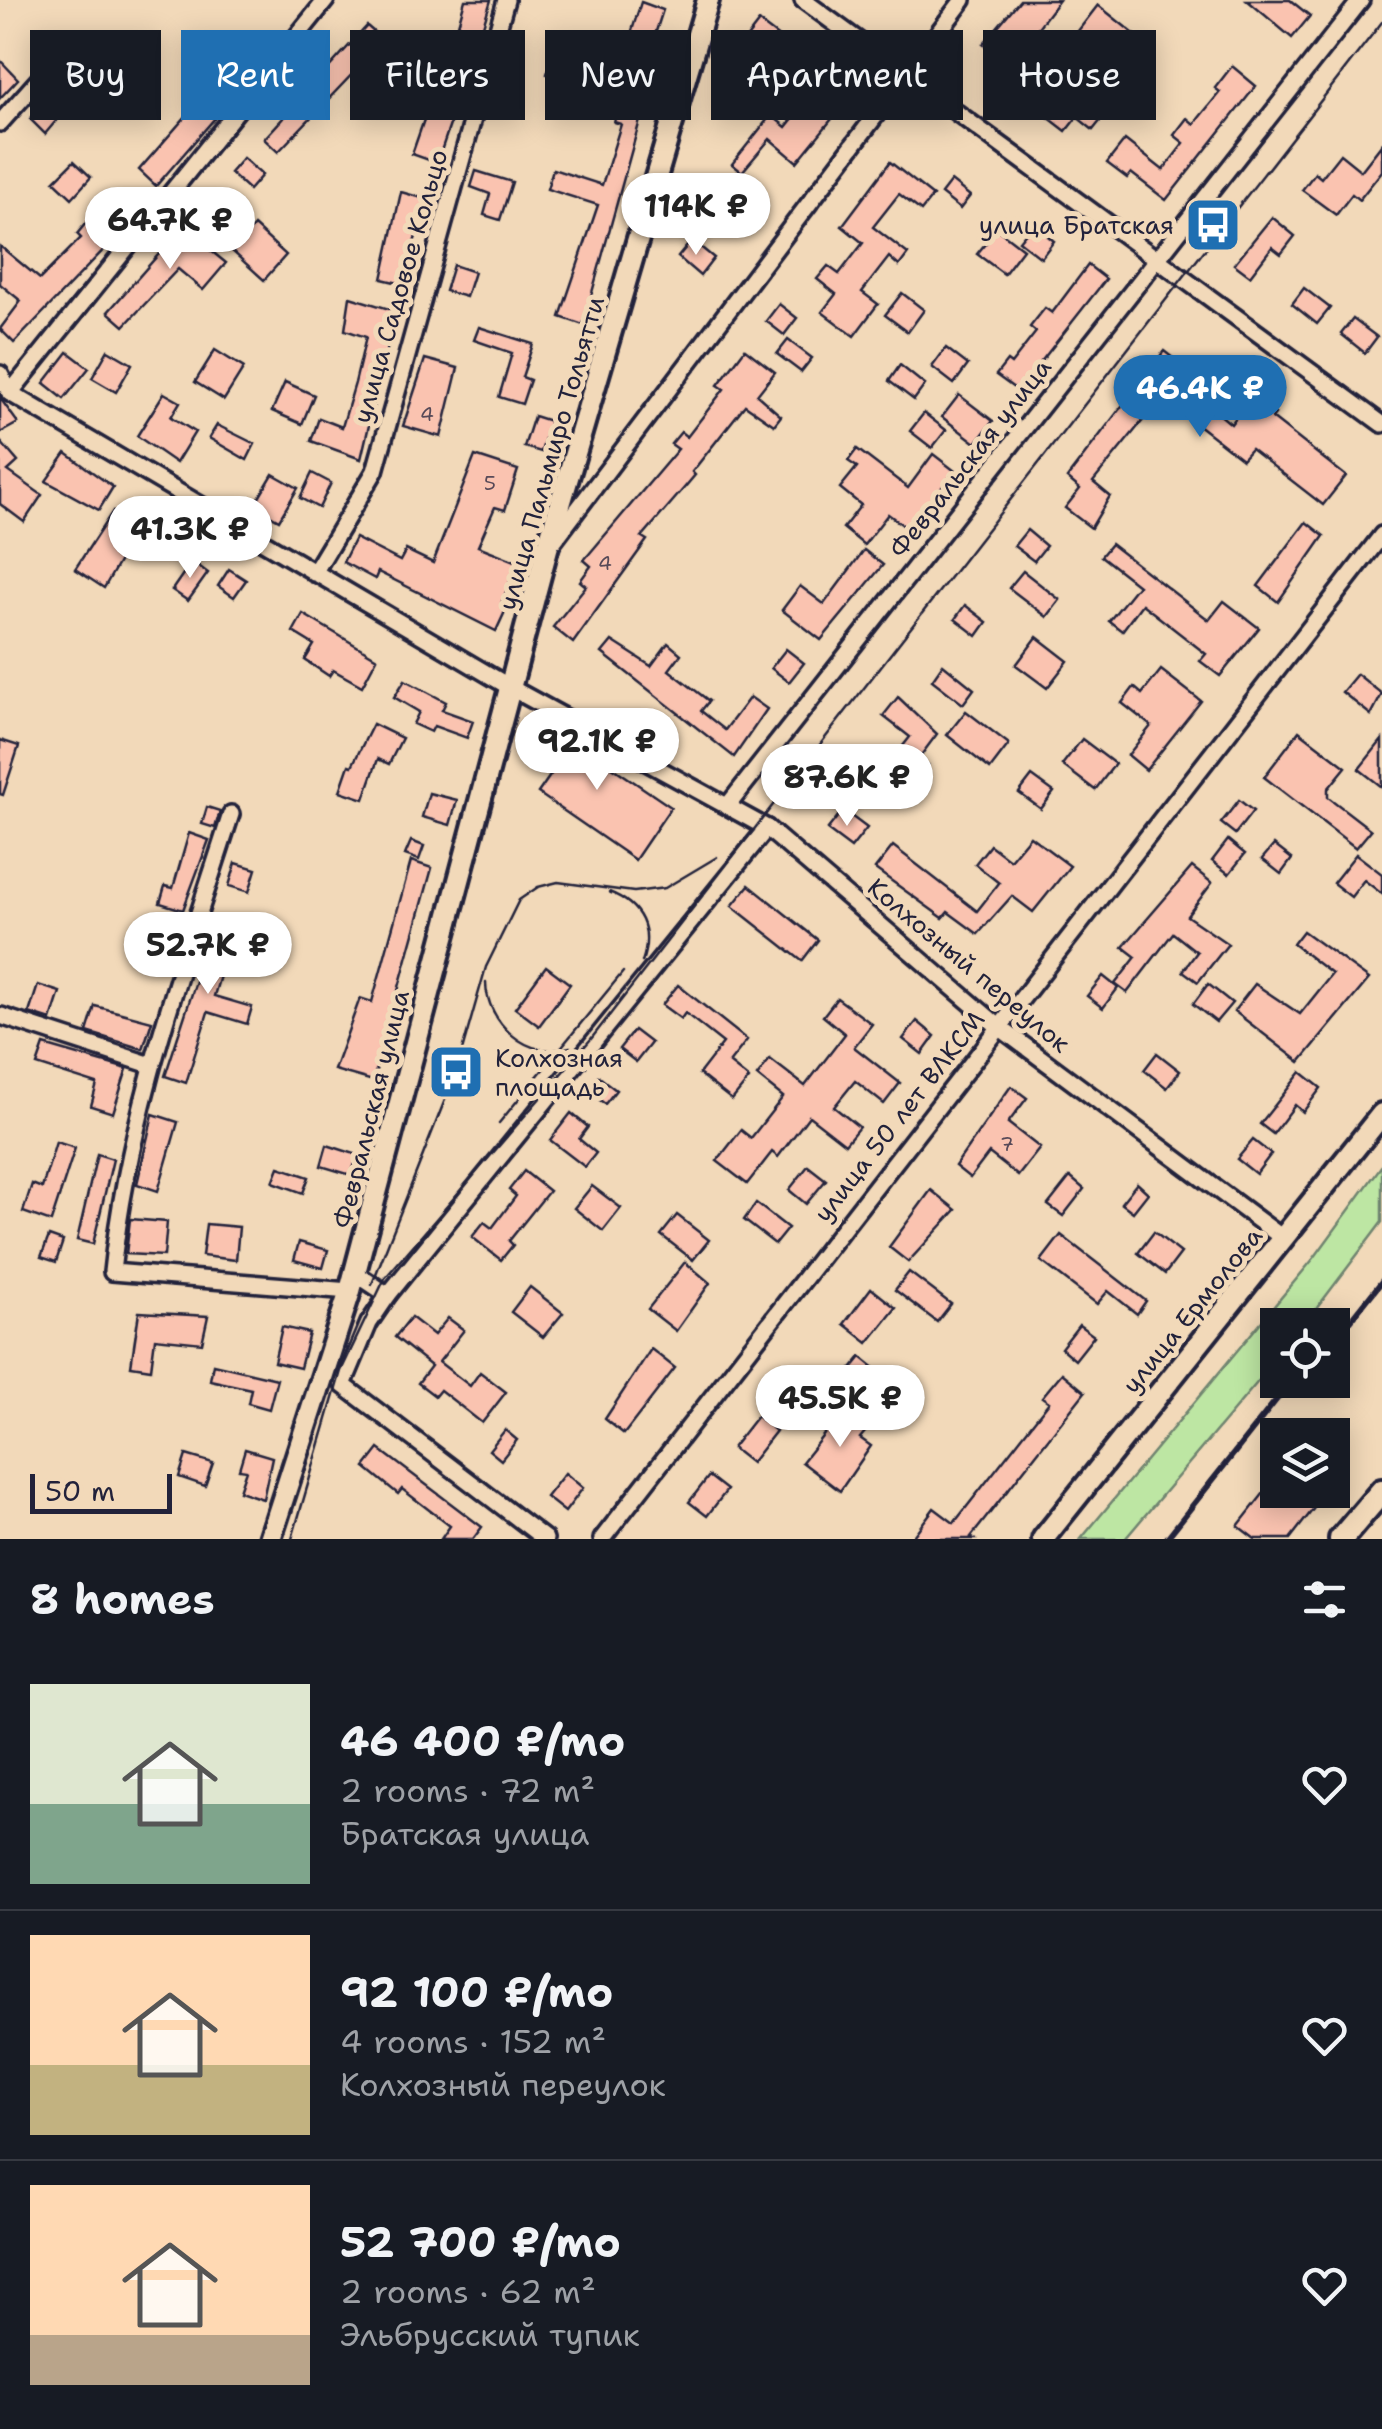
<!DOCTYPE html>
<meta charset="utf-8">
<style>
body{margin:0;font-family:"Shantell Sans",sans-serif;background:#242831;color:#f1f3f6;height:100vh;display:flex;flex-direction:column;font-size:38px;white-space:nowrap}
*{box-sizing:border-box;margin:0}
p{font-size:32px;color:#9ea1a6}
.icon{flex:none;width:55px;height:55px;fill:none;stroke:currentColor;stroke-width:2;stroke-linecap:round;stroke-linejoin:round}
.map{position:relative;height:1539px;overflow:hidden}
.drawer{display:flex;flex-direction:column;background:#171b24;flex:1}
.drawer>*{flex:none}
.hud{position:absolute;left:30px;top:30px;width:1322px;height:90px;display:flex;gap:20px}
.tools{position:absolute;left:1260px;top:1308px;display:grid;gap:20px}
.tools a{display:grid;place-items:center;width:90px;height:90px;border-radius:0px;background:#171b24;box-shadow:0 5px 25px #0003;font-size:50px}
.scale{position:absolute;left:30px;bottom:25px;width:142px;box-sizing:border-box;padding-left:10px;border:5px solid #22223b;border-top:0;font-size:28px;line-height:35px;white-space:nowrap;color:#22223b;-webkit-text-stroke:8px #f2d9b9;paint-order:stroke}
.price{position:absolute;translate:-50% -85px;padding:0 22px;border-radius:35px;background:#fff;color:#222;font-size:32px;line-height:65px;filter:drop-shadow(0 2px 5px #0008)}
.price::after{content:'';position:absolute;left:50%;top:60px;width:30px;height:22px;margin-left:-15px;background:inherit;clip-path:polygon(0 0,100% 0,50% 100%)}
.price.selected{background:#1f6fb2;color:#fff}
ul{padding:0;list-style:none}
li{display:flex;align-items:center;gap:30px;height:250px;padding:0 30px}
li+li{border-top:2px solid #363941}
li span{display:grid;place-items:center;flex:none;width:280px;height:200px;border-radius:0px;color:#555}
li>.icon{margin-inline-start:auto}
span .icon{width:120px;height:120px;fill:#fffc;stroke-width:1}
li b{font-size:42px}
h2{display:flex;justify-content:space-between;align-items:center;height:120px;padding:0 30px;font-size:42px}
.tag{padding:0 35px;border-radius:0px;background:#171b24;box-shadow:0 5px 25px #0003;font-size:35px;line-height:90px}
.tag.selected{background:#1f6fb2;color:#fff}
.map>svg:first-child{display:block}
</style>
<div class="map">
<svg width="1382" height="1539" viewBox="0 0 1382 1539">
<rect width="100%" height="100%" fill="#f2d9b9"/>
<filter id="ink" filterUnits="userSpaceOnUse"><feTurbulence type="fractalNoise" baseFrequency=".01" numOctaves="2"/><feDisplacementMap in="SourceGraphic" scale="20" xChannelSelector="R" yChannelSelector="G"/><feConvolveMatrix kernelMatrix="1 2 1 2 8 2 1 2 1" color-interpolation-filters="sRGB"/></filter>
<g filter="url(#ink)">
<polygon fill="#bde6a3" stroke="#70846f" stroke-width="2.5" points="1382,1165 1382,1222 1304,1325 1278,1325 1277,1359 1125,1539 1081,1539 1314,1258"/>
<g fill="#fac3b0" stroke="#22223b" stroke-width="2.5">
<polygon points="465,0 491,0 481,32 458,25"/>
<polygon points="1020,0 1059,0 1030,38 1035,42 1014,69 983,44"/>
<polygon points="1247,0 1290,0 1310,16 1292,38"/>
<polygon points="641,2 663,10 648,56 657,59 652,76 621,66"/>
<polygon points="1098,5 1138,37 1111,72 1071,40"/>
<polygon points="759,22 853,93 797,162 770,139 742,172 732,164 771,115 786,127 812,95 745,40"/>
<polygon points="367,26 411,64 388,90 360,66 278,152 264,139"/>
<polygon points="88,39 106,54 83,79 88,83 45,134 30,119 56,91 79,59 74,54"/>
<polygon points="257,45 268,54 247,80 236,70"/>
<polygon points="134,46 154,63 137,82 118,65"/>
<polygon points="555,50 600,64 579,114 558,108 567,80 547,74"/>
<polygon points="445,51 460,64 444,84 428,71"/>
<polygon points="0,60 18,79 0,98"/>
<polygon points="1232,66 1256,86 1166,200 1131,173 1127,178 1107,163 1125,140 1163,170 1184,143 1174,135 1187,118 1194,124 1220,92 1215,88"/>
<polygon points="497,83 523,91 517,109 491,101"/>
<polygon points="1107,84 1121,95 1093,130 1077,117 1066,131 1044,114 1067,85 1092,104"/>
<polygon points="204,86 215,96 224,87 234,96 156,186 139,170 193,108 188,103"/>
<polygon points="722,86 751,98 743,117 714,105"/>
<polygon points="619,106 642,113 583,325 560,317 598,205 547,189 553,169 602,185 621,124 614,122"/>
<polygon points="428,108 453,116 437,163 412,154"/>
<polygon points="1382,144 1382,171 1359,200 1352,194 1336,215 1302,190 1315,173 1321,178 1340,154 1361,171"/>
<polygon points="243,158 262,175 249,190 230,173"/>
<polygon points="74,161 91,177 72,198 54,181"/>
<polygon points="890,162 933,196 921,211 899,194 873,227 908,254 899,266 889,257 862,292 878,304 854,336 822,312 836,294 817,279 828,266 839,274 863,243 842,226"/>
<polygon points="476,171 512,182 500,220 484,215 490,194 471,187"/>
<polygon points="742,181 762,197 742,222 722,207"/>
<polygon points="951,181 970,196 960,209 941,194"/>
<polygon points="401,192 426,199 403,284 382,279"/>
<polygon points="1272,217 1295,236 1281,254 1272,247 1250,276 1234,264"/>
<polygon points="90,218 114,239 14,343 0,329 21,301 0,284 0,246 40,279 81,238 77,234"/>
<polygon points="187,222 203,236 199,241 226,263 203,290 178,269 124,326 108,312"/>
<polygon points="1033,224 1054,241 1041,258 1019,241"/>
<polygon points="254,226 286,255 264,280 232,251"/>
<polygon points="997,229 1023,249 1004,274 977,254"/>
<polygon points="692,240 714,258 700,276 678,257"/>
<polygon points="453,265 474,272 466,297 445,291"/>
<polygon points="1088,265 1106,279 1018,391 996,375 1007,361 1011,364 1036,332 1030,327 1045,308 1052,313"/>
<polygon points="1304,288 1330,308 1317,324 1292,304"/>
<polygon points="902,293 924,310 908,332 885,315"/>
<polygon points="350,297 396,311 361,459 311,441 319,418 342,427 355,383 366,337 345,330"/>
<polygon points="779,304 797,318 784,335 766,321"/>
<polygon points="1353,319 1377,337 1365,353 1341,334"/>
<polygon points="479,327 533,344 522,377 530,380 522,404 499,397 512,353 474,340"/>
<polygon points="788,340 812,358 801,372 777,354"/>
<polygon points="946,348 968,365 954,384 932,367"/>
<polygon points="745,349 775,372 757,395 781,416 774,425 745,405 692,472 695,475 685,487 642,537 647,540 573,643 553,627 586,586 580,581 591,566 584,560 678,449 671,444 681,432 687,437 724,389 718,385"/>
<polygon points="108,350 132,364 116,392 92,378"/>
<polygon points="215,350 244,368 224,400 195,382"/>
<polygon points="1164,351 1178,362 1170,373 1231,424 1252,396 1275,414 1272,418 1346,476 1323,505 1251,449 1242,459 1162,397 1093,482 1110,496 1091,528 1065,508 1080,489 1067,478"/>
<polygon points="68,352 89,368 64,399 44,383"/>
<polygon points="425,359 458,368 441,437 403,426"/>
<polygon points="900,365 925,385 914,400 889,381"/>
<polygon points="285,382 314,395 302,424 272,411"/>
<polygon points="164,393 180,402 171,417 195,432 176,463 137,436"/>
<polygon points="959,395 993,421 976,443 942,417"/>
<polygon points="0,398 18,423 0,433"/>
<polygon points="924,413 946,430 932,448 910,431"/>
<polygon points="534,416 550,421 541,452 524,447"/>
<polygon points="217,425 255,444 247,460 209,438"/>
<polygon points="0,441 18,462 8,471 42,495 24,522 0,504"/>
<polygon points="857,449 908,488 933,454 955,471 908,529 888,514 864,545 843,528 861,505 840,488 857,467 848,461"/>
<polygon points="66,453 113,487 99,510 46,481"/>
<polygon points="475,456 518,470 505,510 495,507 478,546 518,562 502,602 508,605 496,631 378,572 375,579 343,562 355,538 400,561 406,550 433,563"/>
<polygon points="312,473 331,483 319,508 300,498"/>
<polygon points="273,474 298,488 279,520 254,506"/>
<polygon points="113,511 139,527 104,588 75,569"/>
<polygon points="1306,522 1324,536 1278,602 1258,586"/>
<polygon points="164,525 187,539 174,559 152,545"/>
<polygon points="1027,530 1046,546 1034,561 1014,546"/>
<polygon points="1111,544 1209,620 1224,601 1259,628 1220,676 1200,661 1206,654 1142,604 1122,631 1109,621 1138,585 1101,556"/>
<polygon points="864,550 883,565 821,640 782,610 800,586 824,604"/>
<polygon points="192,561 208,573 188,601 172,590"/>
<polygon points="229,569 246,580 234,597 218,586"/>
<polygon points="1023,571 1060,600 1047,617 1009,588"/>
<polygon points="965,605 987,622 977,636 955,619"/>
<polygon points="303,614 377,658 362,686 333,670 329,676 305,660 314,645 293,632"/>
<polygon points="1037,637 1068,661 1047,688 1016,665"/>
<polygon points="612,641 651,666 668,643 681,654 669,670 709,701 701,711 725,730 750,697 767,709 734,757 602,653"/>
<polygon points="786,649 804,663 789,682 771,668"/>
<polygon points="943,664 974,689 963,704 932,680"/>
<polygon points="1161,670 1201,701 1146,770 1128,755 1151,726 1122,703 1134,687 1142,694"/>
<polygon points="1357,674 1382,694 1371,715 1342,692"/>
<polygon points="405,680 446,702 442,710 473,721 467,738 434,726 431,732 413,724 419,712 394,697"/>
<polygon points="898,697 937,734 919,758 928,765 905,795 880,775 910,737 883,716"/>
<polygon points="966,711 1009,744 990,769 947,735"/>
<polygon points="546,722 671,807 635,860 538,793 554,770 526,751"/>
<polygon points="373,724 402,738 389,764 378,759 364,799 340,791 349,765 352,766"/>
<polygon points="1299,731 1346,767 1328,789 1328,797 1371,830 1356,848 1264,777"/>
<polygon points="1082,739 1115,764 1095,790 1062,765"/>
<polygon points="0,740 19,746 3,795 0,794"/>
<polygon points="1382,740 1382,787 1359,769"/>
<polygon points="1032,776 1054,792 1041,809 1019,793"/>
<polygon points="429,793 457,800 450,825 422,817"/>
<polygon points="1239,800 1253,811 1235,834 1221,823"/>
<polygon points="207,807 220,811 215,828 202,824"/>
<polygon points="843,810 867,828 851,848 827,830"/>
<polygon points="189,833 209,840 183,910 160,903 165,886 173,888"/>
<polygon points="1030,836 1070,866 1033,912 1012,896 978,934 948,912 943,918 875,869 893,846 977,911 999,883 975,864 990,845 1010,860"/>
<polygon points="1228,840 1245,854 1229,874 1212,861"/>
<polygon points="411,841 424,846 419,860 405,855"/>
<polygon points="1274,845 1292,859 1281,874 1262,859"/>
<polygon points="1356,854 1382,874 1382,894 1364,880 1351,897 1333,883"/>
<polygon points="411,861 432,868 373,1081 334,1070 360,998 372,1002"/>
<polygon points="236,863 256,869 249,892 229,886"/>
<polygon points="1192,867 1212,883 1187,916 1228,944 1198,982 1183,971 1197,952 1173,933 1127,993 1115,984 1136,957 1123,947"/>
<polygon points="749,885 818,940 802,961 732,906"/>
<polygon points="217,917 247,926 236,962 225,959 214,996 252,1007 247,1024 208,1012 186,1083 165,1076"/>
<polygon points="1303,931 1369,979 1300,1062 1234,1011 1255,984 1300,1014 1332,974 1293,944"/>
<polygon points="157,933 178,939 171,965 149,958"/>
<polygon points="546,966 570,984 539,1026 515,1008"/>
<polygon points="1103,976 1118,988 1103,1008 1087,996"/>
<polygon points="1208,984 1232,1003 1216,1022 1193,1004"/>
<polygon points="38,985 60,992 51,1020 29,1013"/>
<polygon points="678,985 747,1040 729,1063 749,1079 732,1100 699,1074 723,1043 685,1013 681,1019 662,1005"/>
<polygon points="837,998 872,1024 854,1047 900,1083 884,1104 855,1081 834,1107 859,1127 845,1144 809,1116 778,1157 772,1152 747,1184 717,1161 741,1130 751,1138 783,1097 757,1076 770,1059 805,1086 845,1034 823,1016"/>
<polygon points="95,1006 152,1021 143,1049 87,1032"/>
<polygon points="917,1021 935,1036 922,1054 903,1039"/>
<polygon points="634,1030 651,1043 636,1062 619,1049"/>
<polygon points="44,1045 127,1069 113,1113 91,1106 97,1084 37,1065"/>
<polygon points="1157,1053 1180,1071 1167,1088 1144,1070"/>
<polygon points="1301,1072 1321,1088 1303,1112 1295,1105 1273,1134 1260,1124"/>
<polygon points="598,1076 616,1090 605,1104 587,1090"/>
<polygon points="1011,1086 1027,1098 1008,1123 1040,1148 1018,1176 989,1153 970,1178 955,1166"/>
<polygon points="571,1113 588,1127 579,1139 596,1153 585,1167 550,1140"/>
<polygon points="153,1114 178,1122 158,1191 137,1184"/>
<polygon points="1253,1140 1271,1154 1256,1174 1237,1159"/>
<polygon points="56,1142 75,1148 51,1222 23,1212 32,1184 42,1188"/>
<polygon points="327,1145 358,1155 351,1175 321,1166"/>
<polygon points="97,1154 113,1159 93,1244 77,1240"/>
<polygon points="808,1166 826,1180 806,1204 789,1190"/>
<polygon points="279,1167 309,1177 303,1193 273,1182"/>
<polygon points="524,1171 549,1191 509,1241 513,1245 501,1260 472,1237 484,1222 492,1228 516,1196 509,1190"/>
<polygon points="1070,1177 1084,1189 1063,1216 1048,1205"/>
<polygon points="1137,1183 1148,1193 1133,1212 1121,1203"/>
<polygon points="592,1186 621,1208 603,1231 574,1208"/>
<polygon points="931,1190 956,1210 908,1262 889,1247"/>
<polygon points="756,1203 788,1228 775,1244 744,1220"/>
<polygon points="677,1215 709,1240 693,1260 661,1235"/>
<polygon points="130,1219 167,1222 164,1256 126,1254"/>
<polygon points="206,1224 239,1227 236,1260 202,1256"/>
<polygon points="1154,1232 1181,1253 1165,1274 1138,1253"/>
<polygon points="1061,1235 1146,1301 1137,1314 1108,1291 1097,1304 1041,1261"/>
<polygon points="49,1236 63,1241 56,1262 41,1257"/>
<polygon points="299,1242 328,1250 323,1268 294,1260"/>
<polygon points="685,1262 710,1283 676,1331 648,1309"/>
<polygon points="909,1272 951,1304 937,1322 895,1290"/>
<polygon points="530,1287 563,1313 543,1337 511,1312"/>
<polygon points="871,1288 896,1308 868,1343 844,1324"/>
<polygon points="139,1312 208,1316 202,1343 155,1338 151,1369 131,1366"/>
<polygon points="411,1317 434,1335 448,1318 464,1330 439,1362 470,1386 480,1372 506,1392 482,1423 440,1390 435,1396 418,1383 431,1366 395,1337"/>
<polygon points="1079,1325 1094,1336 1075,1360 1061,1348"/>
<polygon points="282,1327 309,1333 300,1368 274,1362"/>
<polygon points="651,1349 675,1368 624,1434 605,1419"/>
<polygon points="861,1357 882,1374 861,1402 839,1384"/>
<polygon points="213,1364 277,1379 269,1409 248,1403 251,1389 210,1380"/>
<polygon points="1062,1373 1085,1392 971,1537 974,1539 911,1539 934,1508 954,1523 1049,1402 1042,1397"/>
<polygon points="865,1409 877,1418 860,1438 871,1446 840,1491 802,1462 825,1433 820,1430 832,1415 849,1429"/>
<polygon points="757,1416 776,1431 751,1463 732,1448"/>
<polygon points="505,1430 517,1440 501,1460 489,1450"/>
<polygon points="245,1449 272,1457 263,1499 239,1491 246,1470 239,1469"/>
<polygon points="379,1449 482,1527 473,1539 441,1539 450,1526 402,1489 398,1494 365,1467"/>
<polygon points="186,1455 213,1463 205,1486 179,1477"/>
<polygon points="565,1473 583,1488 565,1512 546,1497"/>
<polygon points="1278,1475 1278,1490 1328,1490 1290,1539 1255,1539 1238,1526"/>
<polygon points="709,1476 727,1490 707,1516 689,1502"/>
</g>
<g fill="none" stroke-linecap="round" stroke-linejoin="round">
<g stroke="#22223b" stroke-width="22">
<g id="minor">
<polyline points="803,0 1382,424"/>
<polyline points="0,123 59,57"/>
<polyline points="0,374 10,393 513,689 767,828 999,1027 1284,1239"/>
<polyline points="10,393 326,0"/>
<polyline points="553,542 963,0"/>
<polyline points="314,573 375,471 506,0"/>
<polyline points="729,804 1361,0"/>
<path d="M231,814c-48,151 -103,300 -119,458l238,19"/>
<polyline points="1,1016 151,1065"/>
<polyline points="355,1273 388,1295"/>
<polyline points="545,1539 343,1385 369,1323 388,1295 767,828"/>
<polyline points="602,1539 1382,535"/>
</g>
</g>
<g stroke="#22223b" stroke-width="28">
<g id="tertiary">
<polyline points="270,1539 350,1291 547,549 708,0"/>
<polyline points="1043,1539 1382,1114"/>
</g>
</g>
<g stroke="#22223b" stroke-width="30">
<polyline id="secondary" points="1341,1539 1382,1491"/>
</g>
<use href="#minor" stroke="#f2d9b9" stroke-width="15"/>
<use href="#tertiary" stroke="#f2d9b9" stroke-width="20"/>
<use href="#secondary" stroke="#f2d9b9" stroke-width="22"/>
<g stroke="#22223b" stroke-width="2.5">
<path d="M609,892c33,13 44,38 33,70"/>
<path d="M486,982c0,40 42,80 84,65"/>
<polyline points="499,1123 623,972"/>
<polyline points="372,1284 456,1072 486,967 519,900 538,887 558,882 634,892 665,888 717,857"/>
<polyline points="292,1539 341,1371 385,1278 591,1039 1382,22"/>
</g>
<g stroke="#22223b" stroke-width="6">
<polyline points="1332,1344 1382,1281"/>
<polyline points="1166,1539 1292,1380"/>
</g>
</g>
</g>
<defs>
<g id="bus-square" transform="scale(2.875)"><rect x="-9" y="-9" width="18" height="18" rx="4" fill="#1f6fb2" stroke="#f2d9b9"/><path d="M-5-6H5V4H4V6H2V4H-2V6H-4V4H-5ZM-3.5-4V0h7V-4ZM-3.5 1.2v1.5H-2V1.2ZM2 1.2v1.5H3.5V1.2Z" fill="#fff"/></g>
</defs>
<g fill-rule="evenodd">
<use href="#bus-square" x="1213" y="225"/>
<use href="#bus-square" x="456" y="1072"/>
</g>
<g text-anchor="middle" dominant-baseline="central" stroke-width="10" stroke-linejoin="round" paint-order="stroke">
<g font-size="20" fill="#584a58">
<text x="427" y="414">4</text>
<text x="490" y="483">5</text>
<text x="605" y="563">4</text>
<text x="1007" y="1144">7</text>
</g>
<g font-size="25" fill="#22223b" stroke="#f2d9b9" text-anchor="end">
<text x="1174" y="225">улица Братская</text>
<text x="495" y="1058" text-anchor="start">Колхозная<tspan x="495" dy="29">площадь</tspan></text>
</g>
<g font-size="25" fill="#22223b" stroke="#f2d9b9">
<text transform="translate(400 286) rotate(-74)">улица Садовое Кольцо</text>
<text transform="translate(551 453) rotate(-74)">улица Пальмиро Тольятти</text>
<text transform="translate(970 458) rotate(-52)">Февральская улица</text>
<text transform="translate(969 965) rotate(40)">Колхозный переулок</text>
<text transform="translate(371 1109) rotate(-76)">Февральская улица</text>
<text transform="translate(899 1116) rotate(-52)">улица 50 лет ВЛКСМ</text>
<text transform="translate(1192 1310) rotate(-51)">улица Ермолова</text>
</g>
</g>
</svg>
<div class="tools">
<a><svg class="icon" aria-label="locate" viewBox="0 0 24 24"><circle cx="12" cy="12" r="6"/><path d="M12 2v4M12 18v4M2 12h4M18 12h4"/></svg></a>
<a><svg class="icon" aria-label="layers" viewBox="0 0 24 24"><path d="M12 4l9 5-9 5-9-5zM3 14l9 5 9-5"/></svg></a>
</div>
<div class="scale">50 m</div>
<b class="price" style="left:696px;top:258px">114K ₽</b>
<b class="price" style="left:170px;top:272px">64.7K ₽</b>
<b class="price selected" style="left:1200px;top:440px">46.4K ₽</b>
<b class="price" style="left:190px;top:581px">41.3K ₽</b>
<b class="price" style="left:597px;top:793px">92.1K ₽</b>
<b class="price" style="left:847px;top:829px">87.6K ₽</b>
<b class="price" style="left:208px;top:997px">52.7K ₽</b>
<b class="price" style="left:840px;top:1450px">45.5K ₽</b>
<div class="hud">
<a class="tag">Buy</a>
<a class="tag selected">Rent</a>
<a class="tag">Filters</a>
<a class="tag">New</a>
<a class="tag">Apartment</a>
<a class="tag">House</a>
</div>
</div>
<section class="drawer">
<h2>8 homes<svg class="icon" aria-label="filters" viewBox="0 0 24 24"><path d="M4 7h16M4 17h16"/><circle cx="9" cy="7" r="2"/><circle cx="15" cy="17" r="2"/></svg></h2>
<ul>
<li><span style="background:linear-gradient(#dfe7d0 60%,#7fa58c 0)"><svg class="icon" aria-label="home" viewBox="0 0 24 24"><path d="M3 11l9-7 9 7M6 9v11h12V9"/></svg></span><div><b>46 400 ₽/mo</b><p>2 rooms · 72 m²</p><p>Братская улица</p></div><svg class="icon" aria-label="heart" viewBox="0 0 24 24"><path d="M12 20l-8-8c-3-5 5-10 8-4 3-6 11-1 8 4z"/></svg></li>
<li><span style="background:linear-gradient(#ffd9b3 65%,#c2b280 0)"><svg class="icon" aria-label="home" viewBox="0 0 24 24"><path d="M3 11l9-7 9 7M6 9v11h12V9"/></svg></span><div><b>92 100 ₽/mo</b><p>4 rooms · 152 m²</p><p>Колхозный переулок</p></div><svg class="icon" aria-label="heart" viewBox="0 0 24 24"><path d="M12 20l-8-8c-3-5 5-10 8-4 3-6 11-1 8 4z"/></svg></li>
<li><span style="background:linear-gradient(#ffd9b3 75%,#b9a48a 0)"><svg class="icon" aria-label="home" viewBox="0 0 24 24"><path d="M3 11l9-7 9 7M6 9v11h12V9"/></svg></span><div><b>52 700 ₽/mo</b><p>2 rooms · 62 m²</p><p>Эльбрусский тупик</p></div><svg class="icon" aria-label="heart" viewBox="0 0 24 24"><path d="M12 20l-8-8c-3-5 5-10 8-4 3-6 11-1 8 4z"/></svg></li>
</ul>
</section>
